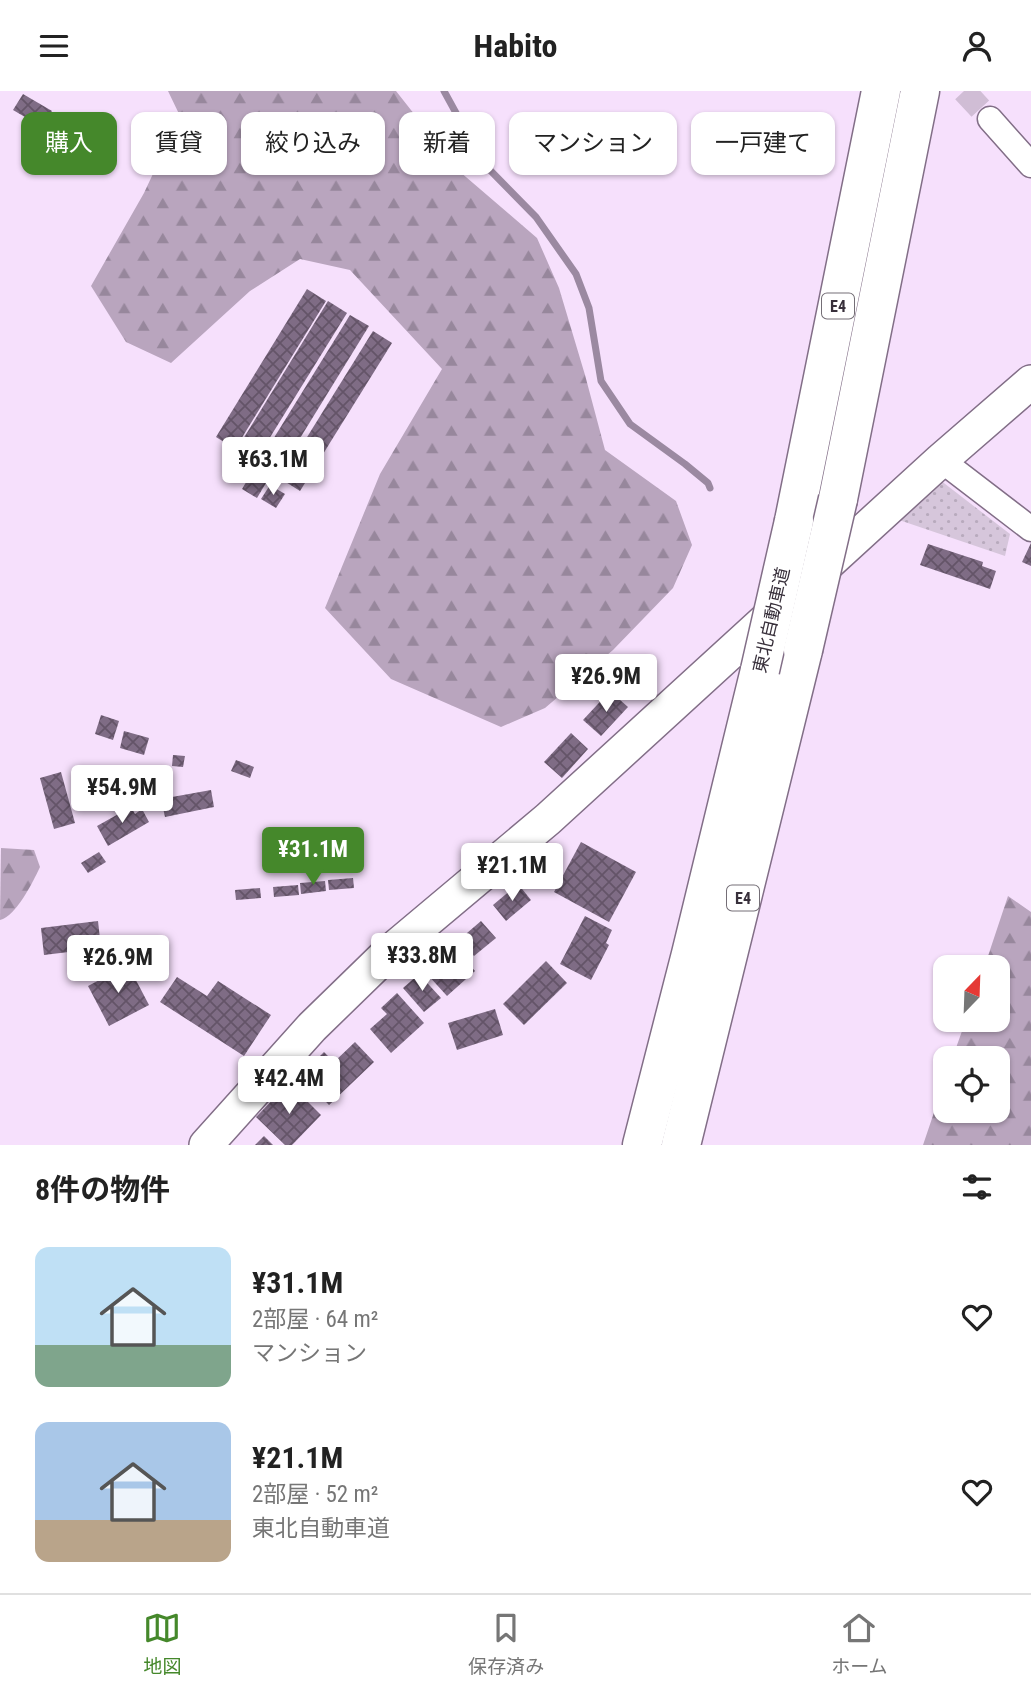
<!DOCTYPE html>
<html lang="ja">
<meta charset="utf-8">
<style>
body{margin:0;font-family:"Roboto Condensed","Noto Sans JP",sans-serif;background:#f6f6f6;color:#222;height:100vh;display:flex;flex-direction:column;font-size:26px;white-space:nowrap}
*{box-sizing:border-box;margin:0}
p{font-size:23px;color:#767676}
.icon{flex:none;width:38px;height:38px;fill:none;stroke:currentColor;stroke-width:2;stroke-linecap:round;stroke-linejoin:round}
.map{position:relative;height:1054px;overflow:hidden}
.sheet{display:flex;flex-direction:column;background:#fff;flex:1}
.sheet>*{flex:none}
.hud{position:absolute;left:21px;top:21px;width:990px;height:63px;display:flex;gap:14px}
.needle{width:46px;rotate:23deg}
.buttons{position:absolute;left:933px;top:864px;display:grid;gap:14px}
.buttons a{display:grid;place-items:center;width:77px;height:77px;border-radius:14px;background:#fff;box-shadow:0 2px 5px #0004;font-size:35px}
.price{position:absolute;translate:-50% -60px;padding:0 16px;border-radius:7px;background:#fff;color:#222;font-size:23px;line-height:46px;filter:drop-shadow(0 2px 4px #0008)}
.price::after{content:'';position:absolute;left:50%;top:42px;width:21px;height:16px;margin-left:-10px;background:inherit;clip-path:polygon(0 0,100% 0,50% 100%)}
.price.active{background:#45882b;color:#fff}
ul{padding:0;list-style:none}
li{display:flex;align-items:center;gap:21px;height:175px;padding:0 35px}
li span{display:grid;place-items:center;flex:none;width:196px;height:140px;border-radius:14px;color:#555}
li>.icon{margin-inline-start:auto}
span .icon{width:84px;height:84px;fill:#fffc;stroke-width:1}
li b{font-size:30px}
h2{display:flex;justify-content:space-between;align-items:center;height:84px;padding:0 35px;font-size:30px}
.pill{padding:0 24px;border-radius:14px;background:#fff;box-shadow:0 2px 5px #0004;font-size:24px;line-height:63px}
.pill.active{background:#45882b;color:#fff}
header{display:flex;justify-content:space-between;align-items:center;height:91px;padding:0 35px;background:#fff;font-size:32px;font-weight:700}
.dock{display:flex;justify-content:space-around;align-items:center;height:98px;border-top:2px solid #e0e0e0;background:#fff;font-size:19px;color:#767676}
.dock a{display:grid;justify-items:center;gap:4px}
.dock .active{color:#45882b}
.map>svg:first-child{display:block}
</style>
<header><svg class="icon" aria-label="menu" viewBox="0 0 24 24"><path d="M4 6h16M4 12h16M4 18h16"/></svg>Habito<svg class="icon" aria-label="person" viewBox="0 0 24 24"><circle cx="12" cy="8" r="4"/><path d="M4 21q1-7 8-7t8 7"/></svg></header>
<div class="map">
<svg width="1031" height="1054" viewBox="0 0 1031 1054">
<defs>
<pattern id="grass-dots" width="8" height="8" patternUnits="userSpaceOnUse" patternTransform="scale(1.75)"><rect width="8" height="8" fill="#d6c6db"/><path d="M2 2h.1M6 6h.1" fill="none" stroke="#b8aabd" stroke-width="1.8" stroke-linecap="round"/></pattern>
<pattern id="forest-firs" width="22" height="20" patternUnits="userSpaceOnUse" patternTransform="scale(1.75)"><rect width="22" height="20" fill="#b9a5be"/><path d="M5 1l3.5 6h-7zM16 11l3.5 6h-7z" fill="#97879c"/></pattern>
<pattern id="building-cross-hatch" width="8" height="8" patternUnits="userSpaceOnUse" patternTransform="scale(1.75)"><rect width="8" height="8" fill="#7f6c85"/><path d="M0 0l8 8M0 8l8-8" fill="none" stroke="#645468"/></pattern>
</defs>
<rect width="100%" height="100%" fill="#f6e0fc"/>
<polygon fill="url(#grass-dots)" points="940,389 1010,443 1005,465 899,429"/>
<g fill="url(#forest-firs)">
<polygon points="168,0 396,0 459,80 537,147 559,197 585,284 605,359 676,410 692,454 673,497 613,559 545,617 501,636 391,588 325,517 380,383 442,278 350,179 300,168 250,200 171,272 126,251 91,195 144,102 180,25"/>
<path d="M1,757l33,2 6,17c-7,15 -24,49 -40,53z"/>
<polygon points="1008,805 1031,821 1031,1054 923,1054 945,989 945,1020 998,1020 998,968 952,968 966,929 998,929 998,877 984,877"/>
</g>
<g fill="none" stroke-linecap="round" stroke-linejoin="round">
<polyline stroke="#9b89a1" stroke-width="7" points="444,0 484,73 536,126 576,183 589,217 601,290 630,333 685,373 708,392 710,397"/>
</g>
<g fill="url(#building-cross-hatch)">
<polygon points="23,3 52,20 42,36 13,19"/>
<polygon points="307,198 326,210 235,358 216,346"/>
<polygon points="328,210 347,222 256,369 237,358"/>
<polygon points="350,224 369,235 278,383 259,371"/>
<polygon points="373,240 392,252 300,400 281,388"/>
<polygon points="251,383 266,392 257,407 242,398"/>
<polygon points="270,394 285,403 276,417 261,408"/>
<polygon points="1031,452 1031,475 1022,471"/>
<polygon points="928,453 983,471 982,475 996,480 990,498 920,474"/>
<polygon points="610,600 628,616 601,645 583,629"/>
<polygon points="101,624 119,630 113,649 95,643"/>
<polygon points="124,640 149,647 144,664 120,657"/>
<polygon points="571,642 588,658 562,687 544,671"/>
<polygon points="173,664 185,665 183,676 172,675"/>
<polygon points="236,669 254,676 250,687 231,680"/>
<polygon points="61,681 75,732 54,738 40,687"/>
<polygon points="211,699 214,716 165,726 161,708"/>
<polygon points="131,716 135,723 142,718 149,731 108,755 97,735"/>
<polygon points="581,751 636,781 609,831 554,801"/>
<polygon points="99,761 106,771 88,782 81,772"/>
<polygon points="353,787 354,797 329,799 328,789"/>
<polygon points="325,790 326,800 301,803 300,792"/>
<polygon points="518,793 531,809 506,830 493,814"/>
<polygon points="298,794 299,804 274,806 273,796"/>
<polygon points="260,797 261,807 236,809 235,799"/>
<polygon points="585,825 612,839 606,852 609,854 591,889 560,873"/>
<polygon points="98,830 101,857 44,864 41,837"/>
<polygon points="481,830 496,847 474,865 460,848"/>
<polygon points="449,851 475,880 447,905 427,883 444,868 438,860"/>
<polygon points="546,870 567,892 524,934 503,913"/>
<polygon points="128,874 149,914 109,935 88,895"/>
<polygon points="419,883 441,907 424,921 403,897"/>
<polygon points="177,886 207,905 218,890 271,924 244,965 160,911"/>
<polygon points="397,902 424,932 391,962 370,938 387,923 381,917"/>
<polygon points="495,918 503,944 457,959 448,932"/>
<polygon points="355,951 374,971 329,1014 312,996 323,985 311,974 324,961 334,971"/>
<polygon points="289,992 321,1024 292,1054 285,1054 256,1026"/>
<polygon points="264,1045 273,1054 255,1054"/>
</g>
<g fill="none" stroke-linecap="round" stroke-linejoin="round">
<polyline stroke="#d0bdd5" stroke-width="24" stroke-dasharray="24 12" stroke-linecap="butt" points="964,0 990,28"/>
<g stroke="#826e87" stroke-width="27">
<g id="street">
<polyline points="990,28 1031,74"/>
<polyline points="941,369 1031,438"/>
</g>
</g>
<g stroke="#826e87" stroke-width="36">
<polyline id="secondary" points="206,1054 312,936 386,864 548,728 941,369 1031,291"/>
</g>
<g stroke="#826e87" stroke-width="41">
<g id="highway">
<polyline points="838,408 920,0"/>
<polyline points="794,430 881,0"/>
<polyline points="642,1054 691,863 760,579"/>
<polyline points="681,1054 803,559"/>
</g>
</g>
<use href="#street" stroke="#fff" stroke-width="24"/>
<use href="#secondary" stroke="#fff" stroke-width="33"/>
<use href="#highway" stroke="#fff" stroke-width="38"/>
<g stroke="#826e87" stroke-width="41" stroke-linecap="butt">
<g id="highway-bridge">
<polyline points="803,559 838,408"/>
<polyline points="760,579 794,430"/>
</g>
</g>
<use href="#highway-bridge" stroke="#fff" stroke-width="38"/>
</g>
<g text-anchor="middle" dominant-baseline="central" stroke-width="7" stroke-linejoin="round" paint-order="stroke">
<g fill="#fff" stroke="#746e76" stroke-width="2">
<rect x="822" y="202.5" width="32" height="25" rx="5"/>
<rect x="727" y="794.5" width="32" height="25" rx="5"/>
</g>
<g font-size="16" font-weight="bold" fill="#38303b">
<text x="838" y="215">E4</text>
<text x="743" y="807">E4</text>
</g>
<g font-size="18" fill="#38303b" stroke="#fff">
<text transform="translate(771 529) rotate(-77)">東北自動車道</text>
</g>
</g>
</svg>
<div class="buttons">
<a><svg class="needle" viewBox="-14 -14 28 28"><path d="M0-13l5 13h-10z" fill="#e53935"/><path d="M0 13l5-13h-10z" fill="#767676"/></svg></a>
<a><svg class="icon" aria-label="locate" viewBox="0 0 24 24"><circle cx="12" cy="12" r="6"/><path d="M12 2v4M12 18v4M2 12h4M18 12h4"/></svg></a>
</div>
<b class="price" style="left:273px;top:406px">¥63.1M</b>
<b class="price" style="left:606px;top:623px">¥26.9M</b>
<b class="price" style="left:122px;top:734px">¥54.9M</b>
<b class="price active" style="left:313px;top:796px">¥31.1M</b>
<b class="price" style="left:512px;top:812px">¥21.1M</b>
<b class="price" style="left:422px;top:902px">¥33.8M</b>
<b class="price" style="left:118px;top:904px">¥26.9M</b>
<b class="price" style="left:289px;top:1025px">¥42.4M</b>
<div class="hud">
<a class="pill active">購入</a>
<a class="pill">賃貸</a>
<a class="pill">絞り込み</a>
<a class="pill">新着</a>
<a class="pill">マンション</a>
<a class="pill">一戸建て</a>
</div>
</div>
<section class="sheet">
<h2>8件の物件<svg class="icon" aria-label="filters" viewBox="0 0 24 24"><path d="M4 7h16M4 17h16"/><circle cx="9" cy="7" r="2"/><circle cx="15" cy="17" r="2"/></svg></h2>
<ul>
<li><span style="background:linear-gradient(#bfe0f5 70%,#7fa58c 0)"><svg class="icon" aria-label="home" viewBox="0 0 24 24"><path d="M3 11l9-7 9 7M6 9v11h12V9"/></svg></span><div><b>¥31.1M</b><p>2部屋 · 64 m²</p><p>マンション</p></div><svg class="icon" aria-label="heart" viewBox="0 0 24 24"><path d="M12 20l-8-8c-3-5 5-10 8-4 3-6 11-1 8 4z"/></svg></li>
<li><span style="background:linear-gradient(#a9c7e8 70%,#b9a48a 0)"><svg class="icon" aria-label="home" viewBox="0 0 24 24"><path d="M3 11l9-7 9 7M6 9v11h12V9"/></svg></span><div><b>¥21.1M</b><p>2部屋 · 52 m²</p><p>東北自動車道</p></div><svg class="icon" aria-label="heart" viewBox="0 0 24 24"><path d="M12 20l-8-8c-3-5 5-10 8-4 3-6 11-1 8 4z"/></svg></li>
</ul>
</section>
<nav class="dock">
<a class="active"><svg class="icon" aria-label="map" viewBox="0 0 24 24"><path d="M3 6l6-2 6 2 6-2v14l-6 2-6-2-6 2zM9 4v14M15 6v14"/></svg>地図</a>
<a><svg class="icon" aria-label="saved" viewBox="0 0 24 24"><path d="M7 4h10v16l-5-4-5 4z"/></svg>保存済み</a>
<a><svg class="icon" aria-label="home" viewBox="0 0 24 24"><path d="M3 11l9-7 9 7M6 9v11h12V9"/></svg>ホーム</a>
</nav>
